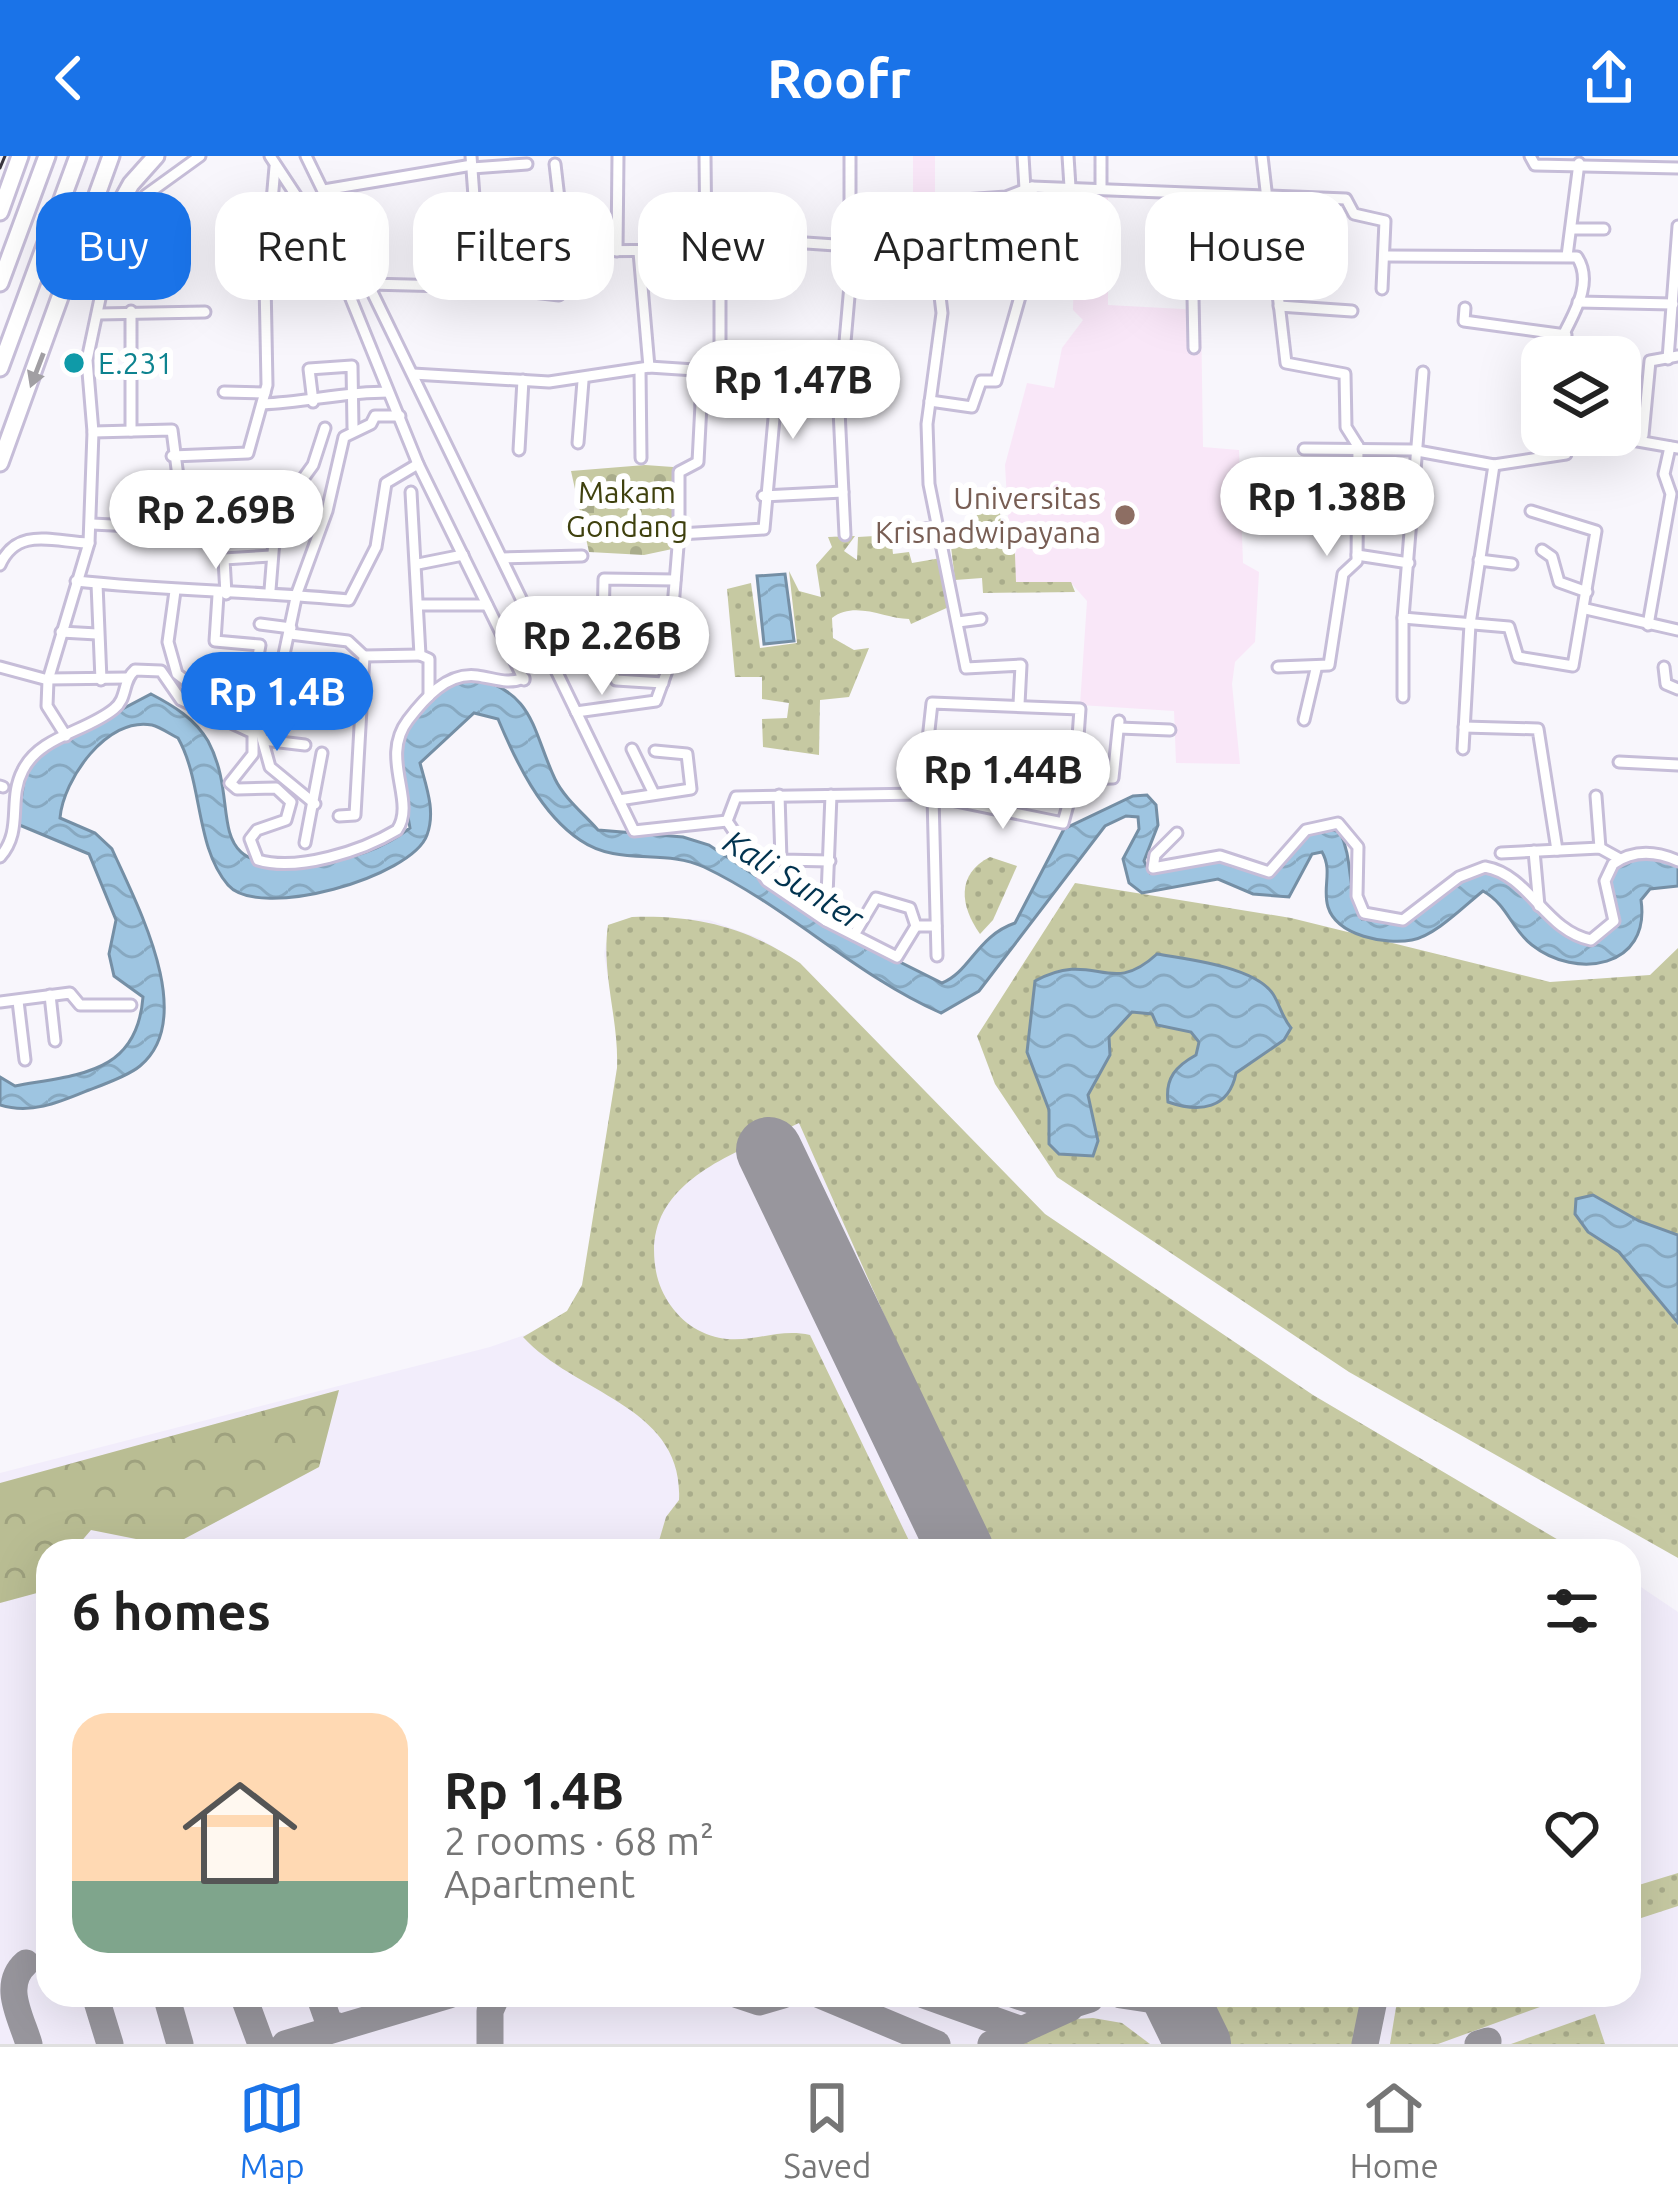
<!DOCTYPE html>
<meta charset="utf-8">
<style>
body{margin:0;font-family:Ubuntu,sans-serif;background:#f2f2f2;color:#222;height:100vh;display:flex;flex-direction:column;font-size:45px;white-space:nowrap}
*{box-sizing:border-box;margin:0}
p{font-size:39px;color:#767676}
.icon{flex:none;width:66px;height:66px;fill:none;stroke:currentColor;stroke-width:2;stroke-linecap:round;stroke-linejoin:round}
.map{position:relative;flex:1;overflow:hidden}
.panel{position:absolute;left:36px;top:1383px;width:1605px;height:468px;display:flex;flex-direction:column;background:#fff;border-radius:36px;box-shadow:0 12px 48px #0002}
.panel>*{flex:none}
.hud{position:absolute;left:36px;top:36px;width:1608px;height:108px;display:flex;gap:24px}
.controls{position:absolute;left:1521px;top:180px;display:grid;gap:24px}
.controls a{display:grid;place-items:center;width:120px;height:120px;border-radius:24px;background:#fff;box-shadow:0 12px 48px #0002;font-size:60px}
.price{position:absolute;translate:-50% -102px;padding:0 27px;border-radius:42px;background:#fff;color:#222;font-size:39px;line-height:78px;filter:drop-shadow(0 3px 6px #0008)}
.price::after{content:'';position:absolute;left:50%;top:72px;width:36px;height:27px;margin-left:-18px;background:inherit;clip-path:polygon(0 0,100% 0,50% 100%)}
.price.current{background:#1a73e8;color:#fff}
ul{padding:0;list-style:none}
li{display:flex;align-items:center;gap:36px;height:300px;padding:0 36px}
li span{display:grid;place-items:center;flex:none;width:336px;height:240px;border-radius:36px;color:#555}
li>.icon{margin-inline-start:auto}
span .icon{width:144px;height:144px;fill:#fffc;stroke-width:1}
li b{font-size:51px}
h2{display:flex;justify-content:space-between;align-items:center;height:144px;padding:0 36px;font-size:51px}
.chip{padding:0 42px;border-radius:36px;background:#fff;box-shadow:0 12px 48px #0002;font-size:42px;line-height:108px}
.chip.current{background:#1a73e8;color:#fff}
header{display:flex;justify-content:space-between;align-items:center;height:156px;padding:0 36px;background:#1a73e8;color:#fff;font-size:54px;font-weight:700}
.menu{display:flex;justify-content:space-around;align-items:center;height:168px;border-top:3px solid #e0e0e0;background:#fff;font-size:33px;color:#767676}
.menu a{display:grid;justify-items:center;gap:6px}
.menu .current{color:#1a73e8}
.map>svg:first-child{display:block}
</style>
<header><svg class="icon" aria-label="back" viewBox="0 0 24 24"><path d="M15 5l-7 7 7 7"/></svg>Roofr<svg class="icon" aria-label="share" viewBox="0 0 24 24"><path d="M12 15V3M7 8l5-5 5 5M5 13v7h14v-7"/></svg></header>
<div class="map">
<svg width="1678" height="1888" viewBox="0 0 1678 1888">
<defs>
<pattern id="grass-dots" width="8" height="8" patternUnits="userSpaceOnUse" patternTransform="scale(3)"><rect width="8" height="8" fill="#c6c9a2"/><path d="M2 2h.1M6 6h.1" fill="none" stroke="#a9ac8b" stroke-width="1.8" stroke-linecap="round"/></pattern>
<pattern id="forest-crowns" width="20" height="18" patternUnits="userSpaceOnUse" patternTransform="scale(3)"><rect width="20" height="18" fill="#b9bd93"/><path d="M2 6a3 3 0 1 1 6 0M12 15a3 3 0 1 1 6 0" fill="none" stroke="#9ea17e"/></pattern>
<pattern id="cemetery-stones" width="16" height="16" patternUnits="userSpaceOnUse" patternTransform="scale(3)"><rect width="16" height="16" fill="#c6c9a2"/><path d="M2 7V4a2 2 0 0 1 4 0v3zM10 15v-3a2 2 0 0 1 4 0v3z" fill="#a9ac8b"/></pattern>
<pattern id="water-waves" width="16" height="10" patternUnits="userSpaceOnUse" patternTransform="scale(3)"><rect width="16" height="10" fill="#9ec5e1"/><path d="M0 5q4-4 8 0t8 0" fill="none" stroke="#87a8c0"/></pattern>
</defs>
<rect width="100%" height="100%" fill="#f8f6fc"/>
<g fill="#f9e7f8">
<polygon points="913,0 935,0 935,36 913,38"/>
<polygon points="1076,35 1108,36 1108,149 1201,154 1203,291 1239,294 1243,407 1259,416 1255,486 1235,506 1232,528 1240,608 1176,607 1174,555 1080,549 1087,445 1072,428 1012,429 1005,309 1027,227 1054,232 1062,192 1083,164 1073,154"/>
</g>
<polygon fill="#f2edfb" points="632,761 709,764 759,782 800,807 1045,1058 1313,1239 1577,1395 48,1395 48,1839 1629,1839 1629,1423 1678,1456 1678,1888 0,1888 0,1317 490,1191 548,1171 567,1155 582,1129 588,1102 617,912 618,885 604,798 606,787"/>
<g fill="url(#grass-dots)">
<polygon points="983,356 1000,356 1001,370 1014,372 1016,426 1071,426 1075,436 983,437 982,422 955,424 949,374"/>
<path d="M891,379l2,19 16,-2 3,11 29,-5 10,48 -40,18 -2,-5c-23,0 -54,-19 -77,-1l1,20 21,12 15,-2 -20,49 -29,3 -1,55 -56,-8 -1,-28 25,-1 2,-15 -27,-4v-22h-27l-8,-88 24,-6 9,65 37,-5 -8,-72 10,20 22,6 -5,-32 16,-18 -4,-10 27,-1 -11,15 13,9 1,-23z"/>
<path d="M990,701l27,9 -24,54 -13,14c-20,-28 -24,-60 10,-77z"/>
<polygon points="1075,727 1291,762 1550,826 1650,819 1678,792 1678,1402 1349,1216 1057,1021 995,928 977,880"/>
<path d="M632,761c65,-2 114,10 168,46l245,251 268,181 264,156h-588l-190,-428c-67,32 -163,60 -142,153 6,24 23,46 45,56 40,19 70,-6 108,3l104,216h-258l10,-34 13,-17c5,-94 -104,-106 -156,-163l44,-26 15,-26 35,-217c2,-49 -16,-94 -9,-143z"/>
<polygon points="1678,1717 1678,1750 1629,1766 1629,1732"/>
<polygon points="1185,1839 1377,1839 1367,1888 1207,1888"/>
<polygon points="1398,1839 1561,1839 1562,1843 1438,1888 1390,1888"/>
<polygon points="1595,1858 1605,1888 1511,1888"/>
<polygon points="1093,1862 1122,1867 1150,1888 1017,1888 1075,1863"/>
</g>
<polygon fill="url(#forest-crowns)" points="339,1234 319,1311 171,1390 91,1374 73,1395 48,1395 48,1424 37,1437 0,1447 0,1327"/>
<polygon fill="url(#cemetery-stones)" points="645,309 673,311 677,392 644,399 589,396 571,315"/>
<g fill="url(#water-waves)" stroke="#758fa5" stroke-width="3">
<polygon points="785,418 794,485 764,488 757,420"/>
<path d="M472,521c63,15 60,53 83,102 9,19 30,36 43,51l85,7 26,8 131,87 102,51c28,-11 35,-47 73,-60l49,-94 69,-33 14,-1 9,10 2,20 -14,36 6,12 63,-16 56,17 49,-48 22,6c14,29 6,59 22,87l44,3 60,-49 29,-4 87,69 28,-11 -2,-54 22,-18 48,6v25l-28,3 -9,11c10,68 -65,80 -109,45 -21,-16 -24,-40 -49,-54 -19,15 -48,45 -71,49 -26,5 -75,-4 -84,-33 -6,-19 5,-36 -6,-55l-10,2 -23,43 -36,-3 -35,-15 -76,14 -13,-10 -6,-24 16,-30 -1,-12 -12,-1 -21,10 -126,165 -38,22c-86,-38 -153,-106 -237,-146 -41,-19 -85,0 -124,-27 -39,-26 -64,-78 -82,-121l-24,-6 -54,50c6,23 16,48 7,72 -15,42 -168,86 -199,50 -33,-38 -25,-103 -50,-147 -8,-4 -18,-11 -26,-13 -45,-9 -89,55 -92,93l35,15 17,16c25,56 86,169 28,217 -12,10 -35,18 -51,24 -29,12 -58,25 -89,15v-28l15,9c65,-12 122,-12 128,-89l-29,-21 -5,-22 7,-34 -27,-66 -72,-30 9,-54 13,-17 112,-59c23,12 44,25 57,47 37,69 -15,135 108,122 35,-4 65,-13 94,-35l-9,-51 1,-47 39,-42z"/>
<path d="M1157,798c31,5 98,13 116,40 7,11 9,23 18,34l-7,12 -48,33c-7,36 -36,40 -68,29 -3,-24 8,-36 28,-47l3,-13 -8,-10 -34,-7 -5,-11 -20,-2 -23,25 1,18 -22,40 10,46 -5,15 -34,-2 -10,-10v-34l-22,-58 8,-71c61,-33 73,18 122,-27z"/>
<polygon points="1593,1039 1639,1065 1678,1079 1678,1167 1619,1096 1588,1076 1575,1058 1576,1043"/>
</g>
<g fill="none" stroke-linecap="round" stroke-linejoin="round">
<g stroke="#98969d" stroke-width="27">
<path d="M26,1807c-25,22 -5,54 3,81"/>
<polyline points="95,1839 110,1888"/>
<polyline points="166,1839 180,1888"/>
<polyline points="243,1839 261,1888"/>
<polyline points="319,1839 329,1867 341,1871"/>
<polyline points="738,1839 759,1846 783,1839"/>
<polyline points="820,1839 937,1888"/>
<polyline points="924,1839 1022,1874"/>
<polyline points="1015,1839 1058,1853 1090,1843"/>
<polyline points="1121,1839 1154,1844 1186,1863"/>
<polyline points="285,1888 449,1839"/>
<polyline points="490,1888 490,1855 497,1839"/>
<polyline points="991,1888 1070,1852"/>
<polyline points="1365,1888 1375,1839"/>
<polyline points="1478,1888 1488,1885"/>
</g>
<g stroke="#98969d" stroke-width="66">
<polyline points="769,994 961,1395"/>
<polyline points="1174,1839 1198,1888"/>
</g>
<g stroke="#c6bdd8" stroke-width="15">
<g id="minor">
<polyline points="270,0 330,91 418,308 524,524"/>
<polyline points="306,0 634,675 727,665"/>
<polyline points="471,0 477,81 489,91 488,131"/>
<polyline points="705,0 706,94"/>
<polyline points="1023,0 1025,33"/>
<polyline points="1068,0 1070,31"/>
<polyline points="1101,0 1101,31"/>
<polyline points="1262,0 1286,207 1345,218 1346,271 1358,290"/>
<polyline points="1530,0 1535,9 1678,12"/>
<polyline points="472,12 527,8"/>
<polyline points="324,34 472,9"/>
<polyline points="1191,39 1194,192"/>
<polyline points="929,47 942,157 927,268 929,328 966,512 1021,509 1019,548"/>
<polyline points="851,52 1006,41 1032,31 1346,43 1354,58 1385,65 1382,133"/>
<polyline points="1571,73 1604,73"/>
<polyline points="562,95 706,94 761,84 850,90"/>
<polyline points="617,95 618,0"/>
<polyline points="639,96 649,211"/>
<path d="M1386,100l191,1c21,32 -15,71 -23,100"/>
<polyline points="1567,100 1579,7"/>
<polyline points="265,125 342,117"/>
<polyline points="369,128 488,131 559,139 561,60 555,8"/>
<polyline points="890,133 891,120 933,117"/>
<polyline points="1578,146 1673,148"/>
<polyline points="1279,150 1352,155"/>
<polyline points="1465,152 1464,165 1566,179"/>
<polyline points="99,158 205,156"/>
<polyline points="1668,203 1678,70"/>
<polyline points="640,214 641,302"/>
<polyline points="413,218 549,226 649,211 710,215"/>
<polyline points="224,236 265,237"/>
<polyline points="777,244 839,254"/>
<polyline points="930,245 972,251 981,225 996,225 1035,88 1032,31"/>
<polyline points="313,246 309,213 352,210 353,272"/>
<path d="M263,248c44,-2 80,-12 125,-12"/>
<polyline points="701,249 774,255"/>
<polyline points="131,275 131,155"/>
<polyline points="1603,279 1678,292"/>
<polyline points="1643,279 1650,205 1678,200"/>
<polyline points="578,287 583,225"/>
<polyline points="1304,293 1412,294 1494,309 1566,298 1570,279"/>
<polyline points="519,294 523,224"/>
<polyline points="172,300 248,297 267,229 265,125 275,11"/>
<polyline points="411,336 420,499 429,503 429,540"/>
<polyline points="763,340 843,336"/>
<polyline points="92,368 174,372 180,366 181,344 172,274 93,276"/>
<polyline points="679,378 679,316 698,306 702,229 720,192 720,133"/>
<polyline points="892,378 939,371"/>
<polyline points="845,379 839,254 850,129 850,0"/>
<polyline points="1542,394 1552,401 1559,426 1587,436"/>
<polyline points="1357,399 1409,407"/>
<polyline points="502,402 582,400"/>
<polyline points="1479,404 1512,408"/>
<polyline points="418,408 463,399"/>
<path d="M0,409c17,-39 54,-23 89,-22"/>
<path d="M76,425c92,10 181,10 273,19l27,-53 10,-64 32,-19"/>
<polyline points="97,428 101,524"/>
<polyline points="270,434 276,360 313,309 325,272"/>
<polyline points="175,435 168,486 177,518 198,534 248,556 259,571 270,611 315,648"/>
<polyline points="226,438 224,403 271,400"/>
<polyline points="218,439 215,485 260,489 248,556"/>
<polyline points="420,449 487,449"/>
<polyline points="1586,453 1678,474"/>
<polyline points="1403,462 1509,471 1518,501 1573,510 1596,375 1531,355"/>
<polyline points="958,466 981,463"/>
<polyline points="260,468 291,472"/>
<polyline points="1648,469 1671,338 1664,318 1670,291"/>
<polyline points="603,474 604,423 675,424"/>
<polyline points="61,476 97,478"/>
<polyline points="290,478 348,485 364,500 355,659 339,660"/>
<polyline points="592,478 616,524 663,527"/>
<polyline points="548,497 603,474 668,475"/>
<polyline points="364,500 420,499"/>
<polyline points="282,508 297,437 327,355 344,281 371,268 375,260 400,260"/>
<polyline points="0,511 48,524"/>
<polyline points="1278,511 1329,509 1343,418 1357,405 1358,290"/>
<polyline points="1664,511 1666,528 1678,533"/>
<polyline points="48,523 127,522"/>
<polyline points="1403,541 1403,462 1423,216"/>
<polyline points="576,556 656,545 668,512 679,378 764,373 777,229"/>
<polyline points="1304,564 1316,513"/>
<polyline points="1464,571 1538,573 1557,694"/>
<polyline points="1119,572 1170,574"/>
<polyline points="66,580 47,550 48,524 89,387 93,276 87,204 109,100 146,39 200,0"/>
<polyline points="263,584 305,589"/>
<polyline points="632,593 654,638"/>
<polyline points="1463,593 1470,468 1494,309"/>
<polyline points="1619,606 1678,609"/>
<polyline points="1075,623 1113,622 1119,565"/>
<polyline points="0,630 3,631"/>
<polyline points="779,639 781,704 830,705"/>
<polyline points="933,640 937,800"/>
<polyline points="1596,640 1600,692"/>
<polyline points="619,644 691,633 687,598 655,595"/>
<path d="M1177,677l-22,22 -2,13 67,-12 49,16 37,-42 32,-7 20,24 -1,49 7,17 39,7 56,-43 26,-10c45,8 60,64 106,73l23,-19 -9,-40 8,-17c20,-14 43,-13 65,-3"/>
<polyline points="305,687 322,597"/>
<polyline points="1534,695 1539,750"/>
<polyline points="1501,697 1600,692 1620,703"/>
<path d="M0,701c24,-27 7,-57 23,-87 17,-34 63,-38 91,-61 14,-11 8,-28 21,-39l26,1 20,29 72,33v21l-23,29 7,6 39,-1 15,14 -5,18 -29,10 -7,9 8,21c39,12 104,-9 139,-30 20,-29 -18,-72 11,-110 16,-21 39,-48 69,-44 17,2 30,9 47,2"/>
<polyline points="826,765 831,639"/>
<polyline points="916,770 897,801 826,765 767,725 727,665 736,641 922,638 1063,667 1075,623 1080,553 932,547 922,638"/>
<polyline points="854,779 876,742 910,752 916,770 936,770"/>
<polyline points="50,839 55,885"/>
<polyline points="18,845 25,904"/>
<polyline points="0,846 70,837 80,849 131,849"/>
</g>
</g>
<g stroke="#c6bdd8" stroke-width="21">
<g id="motorway">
<polyline points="0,56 20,0"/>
<polyline points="78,124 131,28 156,0"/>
<polyline points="0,127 47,0"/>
<polyline points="0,212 78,0"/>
<polyline points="0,307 111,0"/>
</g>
</g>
<use href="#minor" stroke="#fff" stroke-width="9"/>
<use href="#motorway" stroke="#fff" stroke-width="15"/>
<polyline stroke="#39353e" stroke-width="3" points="0,12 5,0"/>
</g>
<defs><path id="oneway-solid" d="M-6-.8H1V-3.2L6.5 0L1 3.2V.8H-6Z" transform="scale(3)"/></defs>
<use fill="#a19fa3" href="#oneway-solid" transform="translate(37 214) rotate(111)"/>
<circle fill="#0f9aa8" stroke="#fff" stroke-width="4.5" cx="74" cy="207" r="12"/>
<circle fill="#8d6e63" stroke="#fff" stroke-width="4.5" cx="1125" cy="359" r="12"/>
<g text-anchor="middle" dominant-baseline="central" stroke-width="12" stroke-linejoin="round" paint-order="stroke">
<g font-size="30" fill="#0d838f" stroke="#fff" text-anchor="start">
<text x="98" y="207">E.231</text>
</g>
<g font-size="30" fill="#3f410e" stroke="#fff">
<text x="627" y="336">Makam<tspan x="627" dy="34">Gondang</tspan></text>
</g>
<g font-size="30" fill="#785e54" stroke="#fff" text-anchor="end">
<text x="1101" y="342">Universitas<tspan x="1101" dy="34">Krisnadwipayana</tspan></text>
</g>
<g font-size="33" font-style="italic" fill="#01334f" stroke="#fff">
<text transform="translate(794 723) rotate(32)">Kali Sunter</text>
</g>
</g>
</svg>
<div class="controls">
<a><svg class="icon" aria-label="layers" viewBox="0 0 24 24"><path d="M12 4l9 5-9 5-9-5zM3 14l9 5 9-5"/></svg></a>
</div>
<b class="price" style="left:793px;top:286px">Rp 1.47B</b>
<b class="price" style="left:1327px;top:403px">Rp 1.38B</b>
<b class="price" style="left:216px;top:416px">Rp 2.69B</b>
<b class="price" style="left:602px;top:542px">Rp 2.26B</b>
<b class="price current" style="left:277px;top:598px">Rp 1.4B</b>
<b class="price" style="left:1003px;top:676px">Rp 1.44B</b>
<div class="hud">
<a class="chip current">Buy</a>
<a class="chip">Rent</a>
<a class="chip">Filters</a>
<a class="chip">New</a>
<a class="chip">Apartment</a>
<a class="chip">House</a>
</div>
<section class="panel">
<h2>6 homes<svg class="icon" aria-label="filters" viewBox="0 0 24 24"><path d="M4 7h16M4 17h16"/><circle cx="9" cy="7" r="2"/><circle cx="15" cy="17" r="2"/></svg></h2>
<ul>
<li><span style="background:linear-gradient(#ffd9b3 70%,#7fa58c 0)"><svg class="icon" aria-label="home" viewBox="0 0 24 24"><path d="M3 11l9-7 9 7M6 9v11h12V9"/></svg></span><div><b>Rp 1.4B</b><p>2 rooms · 68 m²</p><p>Apartment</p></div><svg class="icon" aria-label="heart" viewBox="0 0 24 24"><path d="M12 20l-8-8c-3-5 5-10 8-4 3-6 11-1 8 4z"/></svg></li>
</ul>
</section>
</div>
<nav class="menu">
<a class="current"><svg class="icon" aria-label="map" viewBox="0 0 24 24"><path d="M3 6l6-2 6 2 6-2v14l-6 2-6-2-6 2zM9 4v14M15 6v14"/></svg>Map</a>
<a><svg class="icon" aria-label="saved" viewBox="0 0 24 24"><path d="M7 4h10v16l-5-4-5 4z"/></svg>Saved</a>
<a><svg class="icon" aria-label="home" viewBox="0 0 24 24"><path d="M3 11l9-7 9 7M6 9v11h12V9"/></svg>Home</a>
</nav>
